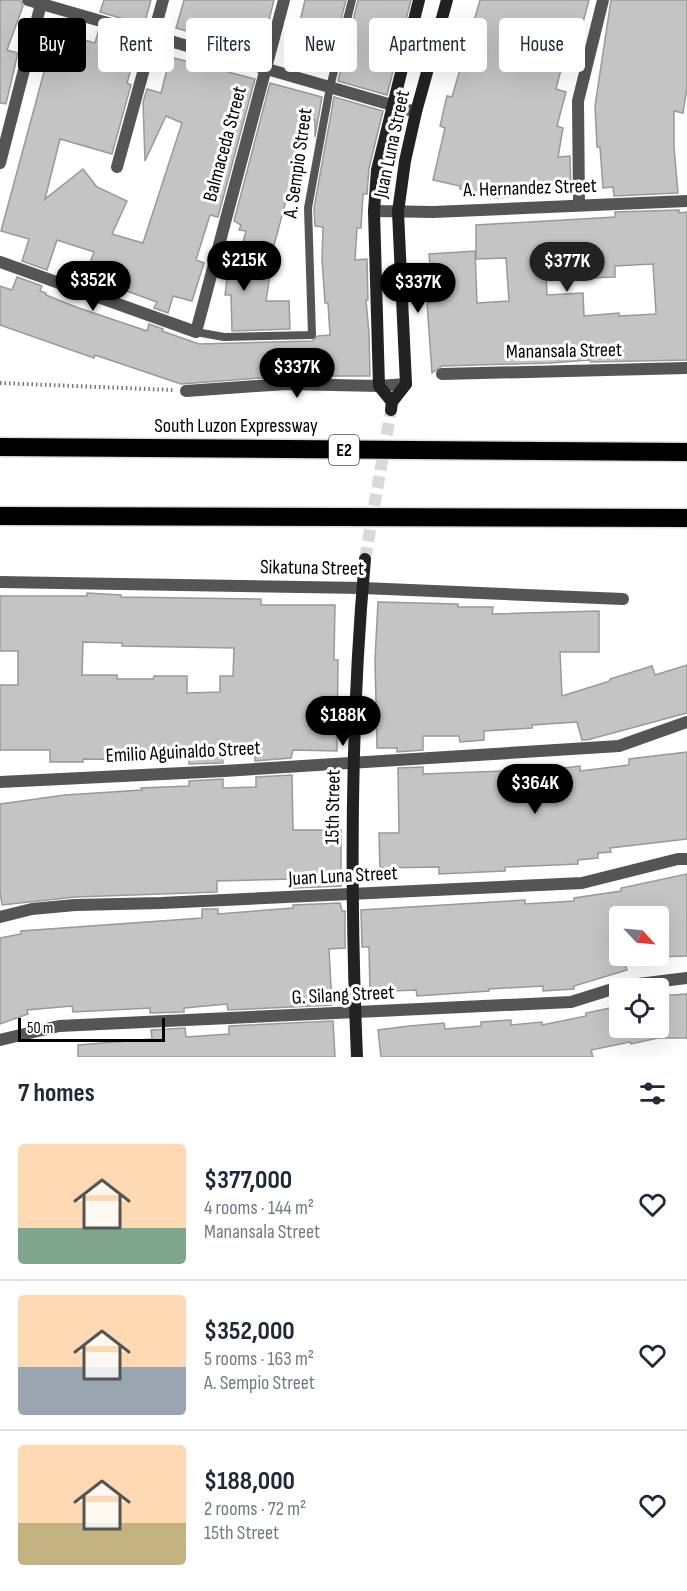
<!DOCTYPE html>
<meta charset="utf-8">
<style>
body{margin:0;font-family:"Sofia Sans Condensed",sans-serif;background:#f6f6f7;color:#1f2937;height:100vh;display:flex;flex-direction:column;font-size:22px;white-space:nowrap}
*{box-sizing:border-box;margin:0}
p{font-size:20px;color:#747a83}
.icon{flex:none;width:33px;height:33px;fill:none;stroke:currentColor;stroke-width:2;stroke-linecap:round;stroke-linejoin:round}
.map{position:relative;height:1057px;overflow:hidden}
.panel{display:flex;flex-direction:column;background:#fff;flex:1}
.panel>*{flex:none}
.banner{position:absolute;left:18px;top:18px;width:651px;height:54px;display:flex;gap:12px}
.needle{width:39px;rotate:116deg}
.buttons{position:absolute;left:609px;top:906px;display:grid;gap:12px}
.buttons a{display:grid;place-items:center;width:60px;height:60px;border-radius:6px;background:#fff;box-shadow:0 6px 24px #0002;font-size:30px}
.scale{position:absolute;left:18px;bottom:15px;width:147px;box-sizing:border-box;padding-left:6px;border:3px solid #000;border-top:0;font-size:16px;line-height:21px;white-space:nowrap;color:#000;-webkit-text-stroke:4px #fff;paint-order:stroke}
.price{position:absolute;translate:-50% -51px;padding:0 14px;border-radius:21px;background:#000;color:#fff;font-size:20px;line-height:39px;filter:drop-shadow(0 2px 3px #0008)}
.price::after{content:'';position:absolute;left:50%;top:36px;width:18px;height:14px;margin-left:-9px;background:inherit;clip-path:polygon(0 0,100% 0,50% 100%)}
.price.current{background:#222;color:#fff}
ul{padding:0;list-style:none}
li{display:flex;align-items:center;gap:18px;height:150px;padding:0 18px}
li+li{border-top:2px solid #e0e1e3}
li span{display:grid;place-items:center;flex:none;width:168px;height:120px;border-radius:6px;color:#555}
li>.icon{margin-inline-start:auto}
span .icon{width:72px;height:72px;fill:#fffc;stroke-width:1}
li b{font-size:26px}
h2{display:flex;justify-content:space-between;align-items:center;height:72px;padding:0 18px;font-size:26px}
.chip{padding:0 21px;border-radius:6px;background:#fff;box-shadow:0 6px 24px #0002;font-size:21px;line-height:54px}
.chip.current{background:#000;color:#fff}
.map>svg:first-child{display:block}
</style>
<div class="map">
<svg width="687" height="1057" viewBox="0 0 687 1057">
<rect width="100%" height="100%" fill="#fff"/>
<g fill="#c4c4c4" stroke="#999" stroke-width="1.5" fill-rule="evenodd">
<polygon points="0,0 20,0 23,6 7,50 18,53 6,104 0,103"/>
<polygon points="104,0 151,0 144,25 100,12"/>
<polygon points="184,0 274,0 261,52 176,28"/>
<polygon points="305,0 346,0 329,67 292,56"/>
<polygon points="358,0 411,0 387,95 338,81"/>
<polygon points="480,0 589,0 574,56 565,54 556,89 566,92 557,126 563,128 558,157 570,156 571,191 496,198 460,189 460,186 433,180 445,128 440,126 447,96 452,97"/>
<polygon points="611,0 687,0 687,87 683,113 674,111 674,147 678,193 614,196 613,187 603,188 600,147 597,147 595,106"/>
<polygon points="99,29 139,41 127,83 131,85 112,154 60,139 45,199 83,169 97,187 127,201 112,234 143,243 182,123 166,116 145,161 143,102 147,89 161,93 170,57 255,79 218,217 210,215 196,260 204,263 192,301 173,296 168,313 154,308 157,302 85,276 94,252 57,240 47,270 22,261 29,239 1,231 47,61 51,62 60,33 95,43"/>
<polygon points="270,83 322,97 315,137 315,120 308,119 266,275 270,275 266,301 289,301 290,329 232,331 231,295 225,295 228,271 235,271 246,231 239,230 241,225 234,221"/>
<polygon points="334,97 383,111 369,168 367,194 363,194 361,228 357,228 355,260 367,259 368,300 366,300 369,333 370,376 285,376 181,384 95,355 94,358 0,325 0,286 12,290 17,277 42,286 40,291 46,293 46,295 76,307 147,331 149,324 163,329 162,331 199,344 312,341 318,336 330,335 328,303 325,303 322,259 323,227 315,226 314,208"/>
<path d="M679,210v3l8,-1v148l-96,2 -1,-2 -40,3 -108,3 -10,7 -5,-70 6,-1 -4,-48 46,-3 2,52 32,-2 -3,-43 -30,1v-34l139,-8v-5zM584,249l1,29 30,-1v-11l38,-2 3,50 -37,2v-3l-35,3 -1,-23 -36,2 -2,-44z"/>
<path d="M87,593l34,2v2l140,2v6h74l-1,55h4l-1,91 -44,-1 -2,8 -36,3v-7h-33l1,9 -34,1v-7h-38v3l-68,-1v3h-33v-12h-50v-65h18v-34h-18v-55h87zM83,642l39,1v3l112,2 -1,28h-13v16l-33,1v-17h-33l-1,3h-36v-4h-35z"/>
<polygon points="378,602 458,604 458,607 493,607 492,614 599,611 599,652 560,652 562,696 610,681 610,679 652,666 655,675 687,665 687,713 587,740 582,740 577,722 532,725 532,728 484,731 484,740 460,742 459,736 423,736 423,750 397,752 397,748 377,748 375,660"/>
<polygon points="687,752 687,839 610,848 611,852 598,853 598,858 578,860 578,864 505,867 505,871 439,874 439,867 380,868 379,833 399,833 398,768 423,767 423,774 530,770 530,772 580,766 580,771 629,765 629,759"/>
<polygon points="292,775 293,830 341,830 341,886 294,888 294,879 217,881 217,892 75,897 2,905 0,891 0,804 65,795 142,790 141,788 189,786 189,781 223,779 223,788 256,787 256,777"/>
<polygon points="687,874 687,956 658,957 658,916 620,916 620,924 613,925 620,945 620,956 623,956 627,970 574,986 574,989 543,991 543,986 489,989 489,991 417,996 416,990 370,992 369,947 362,947 361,910 525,900 525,904 574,901 574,898 621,891 621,888"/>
<polygon points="340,903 342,911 345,911 345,948 329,949 332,1005 228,1010 227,1004 184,1008 184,1012 150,1013 150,1008 73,1012 72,1006 27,1010 28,1014 0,1024 0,938 21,934 21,931 202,918 202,909 218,909 218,914 293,908 293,905"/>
<polygon points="687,994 687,1038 658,1038 631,1044 630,1042 591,1050 593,1057 381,1057 378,1030 409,1026 444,1023 445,1029 481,1026 481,1022 511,1020 511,1025 542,1022 542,1025 586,1016 586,1013 620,1006 620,1028 658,1028 658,996"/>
<polygon points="333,1021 335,1057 78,1057 78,1045 152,1039 151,1030 185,1028 186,1037 229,1034 229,1026"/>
</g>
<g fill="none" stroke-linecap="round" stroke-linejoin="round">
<polyline stroke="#d9d9d9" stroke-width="12" stroke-dasharray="12 6" stroke-linecap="butt" points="365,559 391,410"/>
<g stroke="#dbdbdb" stroke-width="21">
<g id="highway">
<polyline points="0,447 687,452"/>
<polyline points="0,516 687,518"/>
</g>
</g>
<polyline stroke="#777" stroke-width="4" stroke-dasharray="1.5 3" stroke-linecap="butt" points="0,383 173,390"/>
<polyline stroke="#555" stroke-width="8" points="196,332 224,337 312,335 308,208 330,87 352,0"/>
<g stroke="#555" stroke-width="12">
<polyline points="28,0 416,112"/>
<polyline points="0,163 42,0"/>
<polyline points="117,167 163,0"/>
<polyline points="579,205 578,101 603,0"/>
<polyline points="374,211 433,212 687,201"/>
<polyline points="0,262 196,332 284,0"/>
<polyline points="442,374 687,368"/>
<polyline points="186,391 286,384 379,386 406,384"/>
<polyline points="0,582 363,588 623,599"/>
<polyline points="0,782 224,771 619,746 687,722"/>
<polyline points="0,917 32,909 75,905 161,903 582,883 678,859 687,859"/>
<polyline points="0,1040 59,1026 571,1002 622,986 687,978"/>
</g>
<g stroke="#222" stroke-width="12">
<polyline points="392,402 379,386 374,211 377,170 419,0"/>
<polyline points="391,410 392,402 406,384 398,212 405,161 416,112 447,0"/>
<path d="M357,1057c-7,-166 -7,-332 8,-498"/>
</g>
<use href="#highway" stroke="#000" stroke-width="18"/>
</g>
<g text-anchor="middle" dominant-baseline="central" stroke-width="6" stroke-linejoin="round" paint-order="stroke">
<rect fill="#fff" stroke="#4c4c4c" stroke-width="1.5" x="329" y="435" width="30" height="30" rx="4.5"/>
<g font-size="18" font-weight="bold" fill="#000">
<text x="344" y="450">E2</text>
</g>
<g font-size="20" fill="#000" stroke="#fff">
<text transform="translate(225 144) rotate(-75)">Balmaceda Street</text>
<text transform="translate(392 144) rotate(-78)">Juan Luna Street</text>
<text transform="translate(298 163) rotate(-82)">A. Sempio Street</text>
<text transform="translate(530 188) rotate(-2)">A. Hernandez Street</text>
<text transform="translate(564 351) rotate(-1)">Manansala Street</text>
<text x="236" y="426">South Luzon Expressway</text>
<text transform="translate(312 568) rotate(1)">Sikatuna Street</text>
<text transform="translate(183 752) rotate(-3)">Emilio Aguinaldo Street</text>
<text transform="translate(333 807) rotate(-89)">15th Street</text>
<text transform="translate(343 876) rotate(-3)">Juan Luna Street</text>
<text transform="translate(343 995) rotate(-3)">G. Silang Street</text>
</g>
</g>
</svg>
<div class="buttons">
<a><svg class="needle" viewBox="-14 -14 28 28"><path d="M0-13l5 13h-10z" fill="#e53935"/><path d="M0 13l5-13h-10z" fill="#747a83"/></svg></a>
<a><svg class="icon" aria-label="locate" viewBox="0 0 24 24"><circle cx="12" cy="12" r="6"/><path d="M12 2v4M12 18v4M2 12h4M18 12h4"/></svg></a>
</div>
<div class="scale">50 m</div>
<b class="price" style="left:244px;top:292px">$215K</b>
<b class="price current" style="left:567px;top:293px">$377K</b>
<b class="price" style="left:93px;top:312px">$352K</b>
<b class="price" style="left:418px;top:314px">$337K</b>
<b class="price" style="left:297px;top:399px">$337K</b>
<b class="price" style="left:343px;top:747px">$188K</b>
<b class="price" style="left:535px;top:815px">$364K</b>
<div class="banner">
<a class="chip current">Buy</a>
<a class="chip">Rent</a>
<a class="chip">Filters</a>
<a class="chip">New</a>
<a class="chip">Apartment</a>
<a class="chip">House</a>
</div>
</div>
<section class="panel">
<h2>7 homes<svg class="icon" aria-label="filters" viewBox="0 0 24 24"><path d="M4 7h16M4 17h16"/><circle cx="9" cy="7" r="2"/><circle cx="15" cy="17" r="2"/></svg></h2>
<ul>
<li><span style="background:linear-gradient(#ffd9b3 70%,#7fa58c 0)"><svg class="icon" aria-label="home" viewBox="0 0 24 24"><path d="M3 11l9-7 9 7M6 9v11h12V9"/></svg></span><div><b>$377,000</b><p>4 rooms · 144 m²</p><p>Manansala Street</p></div><svg class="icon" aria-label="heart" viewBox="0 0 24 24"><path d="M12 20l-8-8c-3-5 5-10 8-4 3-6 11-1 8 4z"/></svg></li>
<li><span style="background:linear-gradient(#ffd9b3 60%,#9aa5b1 0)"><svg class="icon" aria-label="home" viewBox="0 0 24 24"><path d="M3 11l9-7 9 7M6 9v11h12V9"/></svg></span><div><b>$352,000</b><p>5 rooms · 163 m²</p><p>A. Sempio Street</p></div><svg class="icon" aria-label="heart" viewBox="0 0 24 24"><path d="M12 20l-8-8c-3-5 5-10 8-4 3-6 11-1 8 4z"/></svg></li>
<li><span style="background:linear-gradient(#ffd9b3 65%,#c2b280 0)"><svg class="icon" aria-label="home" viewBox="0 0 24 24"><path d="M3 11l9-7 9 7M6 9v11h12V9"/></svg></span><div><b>$188,000</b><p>2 rooms · 72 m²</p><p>15th Street</p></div><svg class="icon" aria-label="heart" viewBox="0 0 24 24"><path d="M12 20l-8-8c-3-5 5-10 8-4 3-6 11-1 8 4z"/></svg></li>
</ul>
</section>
